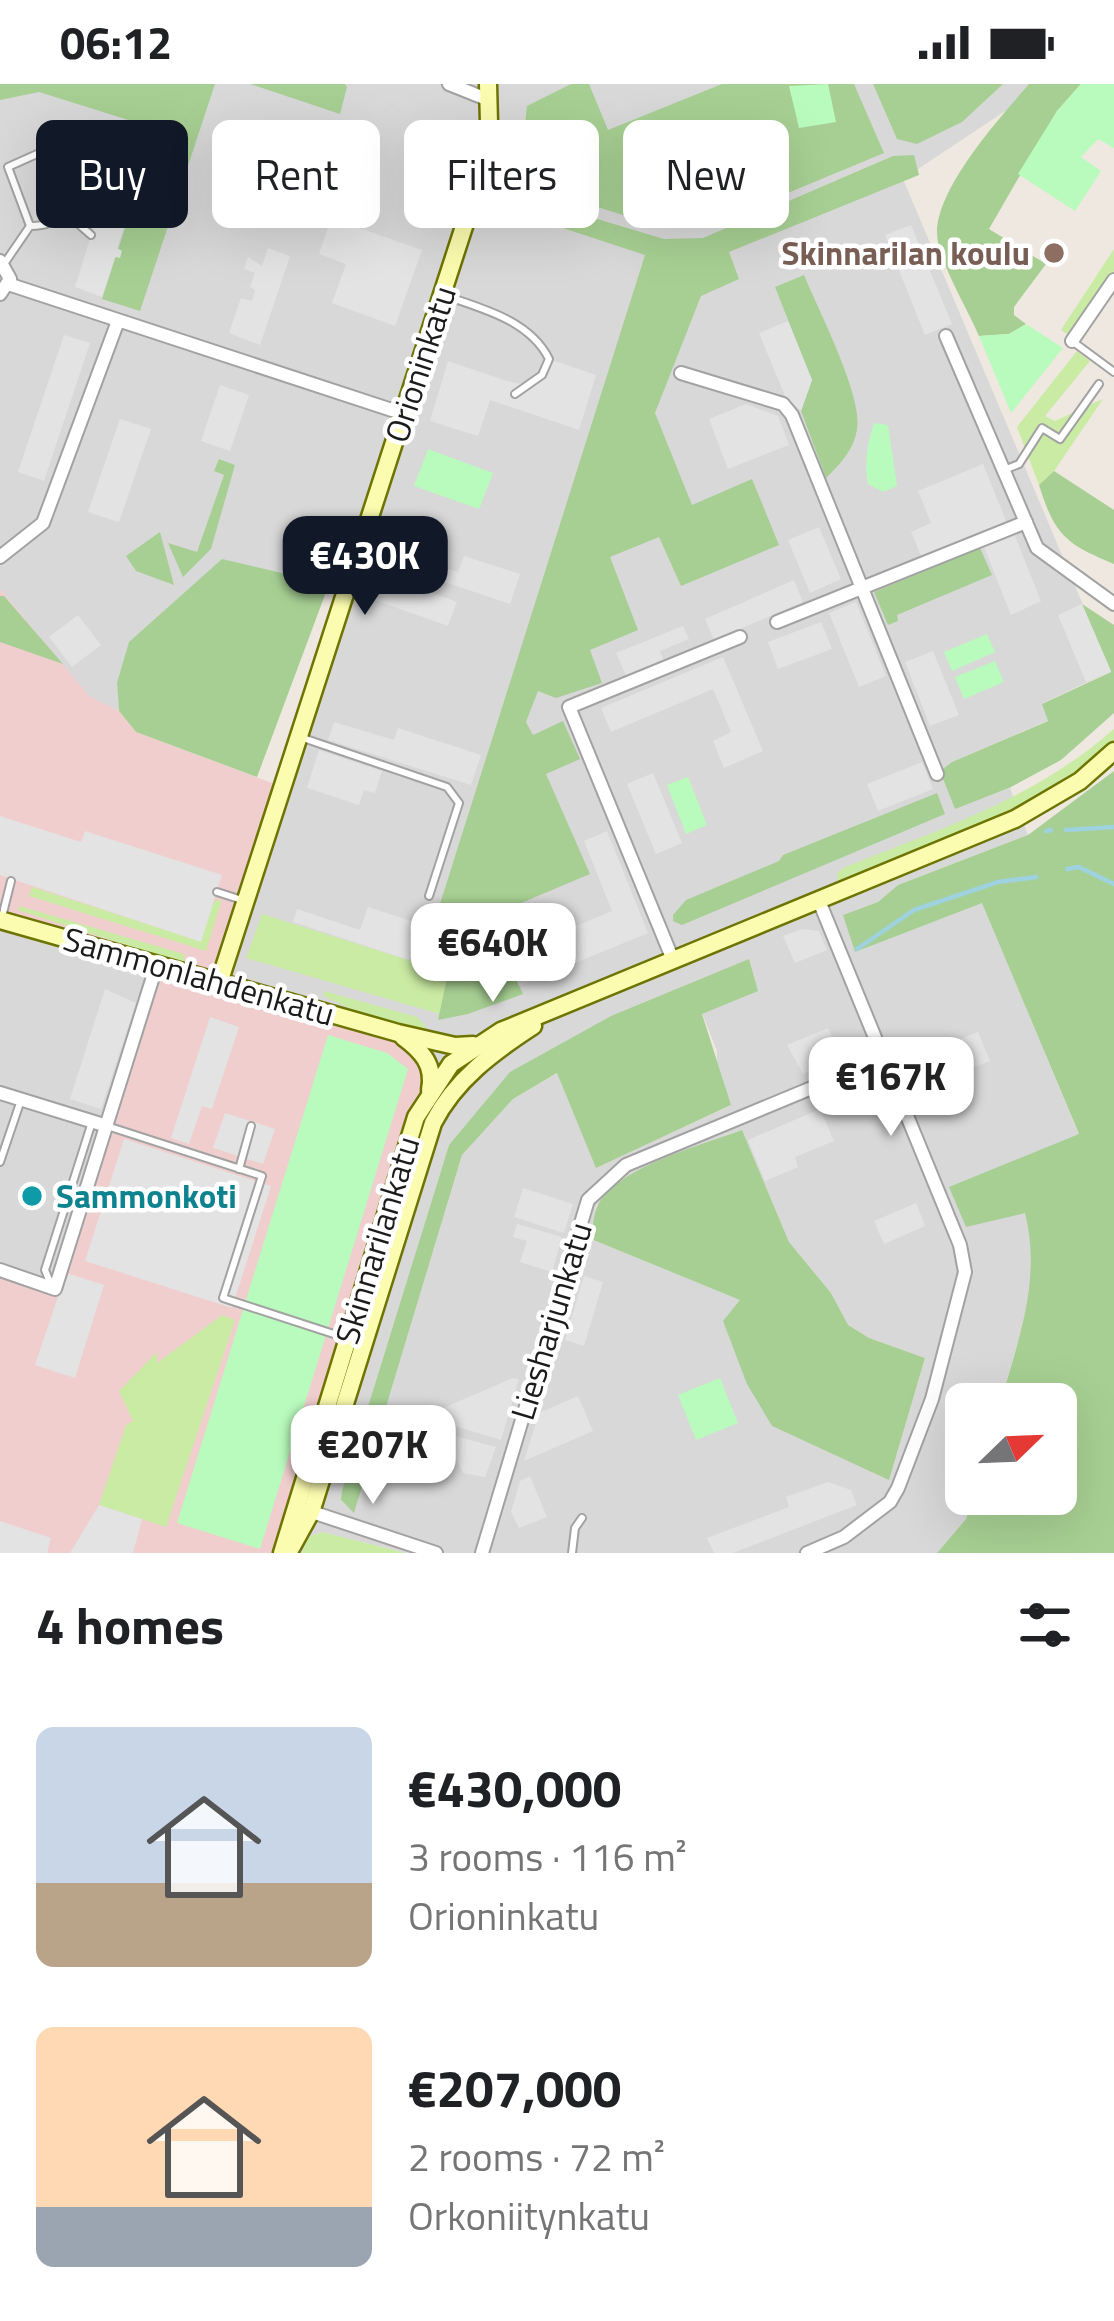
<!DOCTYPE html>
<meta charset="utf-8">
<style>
body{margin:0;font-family:"Titillium Web",sans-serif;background:#f2f2f2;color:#202124;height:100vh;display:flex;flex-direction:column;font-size:45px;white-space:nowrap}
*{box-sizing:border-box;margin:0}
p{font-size:39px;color:#757577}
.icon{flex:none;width:66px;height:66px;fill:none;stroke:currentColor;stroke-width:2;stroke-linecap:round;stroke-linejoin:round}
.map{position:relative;height:1469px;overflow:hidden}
.side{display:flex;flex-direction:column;background:#fff;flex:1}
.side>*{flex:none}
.hud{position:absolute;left:36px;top:36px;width:1044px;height:108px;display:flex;gap:24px}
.needle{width:78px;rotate:67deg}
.controls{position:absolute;left:945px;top:1299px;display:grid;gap:24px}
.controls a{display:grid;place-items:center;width:132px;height:132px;border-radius:18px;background:#fff;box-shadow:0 12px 48px #0002;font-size:60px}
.price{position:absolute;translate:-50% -102px;padding:0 27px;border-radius:24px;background:#fff;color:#222;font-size:39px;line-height:78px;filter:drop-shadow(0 3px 6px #0008)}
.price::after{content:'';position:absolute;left:50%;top:72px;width:36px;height:27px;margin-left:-18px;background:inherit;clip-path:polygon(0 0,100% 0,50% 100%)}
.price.current{background:#111827;color:#fff}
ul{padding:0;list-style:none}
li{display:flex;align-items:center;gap:36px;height:300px;padding:0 36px}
li span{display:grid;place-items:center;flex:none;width:336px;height:240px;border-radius:18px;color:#555}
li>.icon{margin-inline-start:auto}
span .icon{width:144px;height:144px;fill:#fffc;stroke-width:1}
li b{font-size:51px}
h2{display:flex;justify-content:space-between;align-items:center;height:144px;padding:0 36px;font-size:51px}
.tag{padding:0 42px;border-radius:18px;background:#fff;box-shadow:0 12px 48px #0002;font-size:42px;line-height:108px}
.tag.current{background:#111827;color:#fff}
.status{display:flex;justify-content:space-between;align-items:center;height:84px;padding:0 60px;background:#fff;direction:ltr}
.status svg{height:33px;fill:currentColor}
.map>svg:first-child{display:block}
</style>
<div class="status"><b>06:12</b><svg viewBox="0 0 49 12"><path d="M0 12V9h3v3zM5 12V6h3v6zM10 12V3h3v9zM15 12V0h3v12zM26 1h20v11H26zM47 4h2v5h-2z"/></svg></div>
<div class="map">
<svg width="1114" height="1469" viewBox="0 0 1114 1469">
<rect width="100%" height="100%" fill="#eee8e0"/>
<g fill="#d9d8d8" fill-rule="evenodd">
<path d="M0,0h1046l-143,95 208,492 -68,32 6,17 -97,42 3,46 55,-20 18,47 -130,50 -20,17 -34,13 11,37 127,-50 97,233 -54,77 7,29 1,35 -11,52 -22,76h-34v90h8l-8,25 -29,34h-531l-84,-21 -13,5 -7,16h-20l-63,-570 130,-404 -20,5 -107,-24 -105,123 2,28 -30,-14 -89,-108zM702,929l15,38v18l13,37 -133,61 -39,-94 -45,26 -51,56 -108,357 -13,-11 2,-10 106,-346 162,-129zM742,1047l47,111 42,51 17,33 21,12 56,20 -36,121 -117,-53 -31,-126 -150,-61 5,-33 36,-31z"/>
<polygon points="0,836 157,880 55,1205 0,1186"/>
</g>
<polygon fill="#f0cece" points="0,505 89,612 119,627 136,648 283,703 220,899 398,949 431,985 282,1469 0,1469 0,1186 54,1204 157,881 0,836"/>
<g fill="#caeba3">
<polygon points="1114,165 1114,187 1070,252 1061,246"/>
<polygon points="1077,267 1090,277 1045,332 1055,337 1103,315 1054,387 1039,401 1017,343"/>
<path d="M1114,645v13c-77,71 -180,102 -276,142l-1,-11 8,-6c98,-39 189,-68 269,-138z"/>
<polygon points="32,803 200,857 213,819 219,815 221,819 206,867 29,812"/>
<polygon points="19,822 184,870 185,880 18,826"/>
<polygon points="262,830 421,880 447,893 440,930 246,874"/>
<polygon points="324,907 417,933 426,943 424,947 361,930 324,912"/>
<polygon points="222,1231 235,1236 166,1443 99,1421 126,1341 133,1337 119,1307 157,1268 157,1279"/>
<polygon points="322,1448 406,1469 302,1469 309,1453"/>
</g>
<g fill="#a7cf93">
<polygon points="0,0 215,0 140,227 102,215 157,45 39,8 0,16"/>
<polygon points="250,0 345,0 347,3 340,30"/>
<polygon points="571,0 589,0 608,46 722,0 854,0 884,69 704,144 665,144 510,96 522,68 527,22"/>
<polygon points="873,0 1003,0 962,38 917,60 897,55"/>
<path d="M1029,0h52l-24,27 -68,118 57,35 -32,43v8l12,9 -17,10 -30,2c-13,-30 -34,-63 -41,-94 -10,-46 62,-124 91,-158z"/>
<polygon points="914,71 919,91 729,168 739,195 701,212 655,329 692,421 752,395 779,461 681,502 659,453 610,473 638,546 590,566 602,599 556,614 538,607 526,638 533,651 563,637 580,675 546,690 590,790 488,833 523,910 468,930 438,936 447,894 421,880 645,171 496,122 507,108 664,155 703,154 893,72"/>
<path d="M804,191c14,34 60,123 53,155 -4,21 -17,34 -31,48l-25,-67 11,-31 -37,-93z"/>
<polygon points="219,375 235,381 211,465 183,493 168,459 197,468 224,391 214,387"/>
<path d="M1054,387l60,39v54c-48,-20 -59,-28 -75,-79z"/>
<polygon points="160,448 174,501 136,487 126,472"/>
<polygon points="980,464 992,491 897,531 898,537 888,541 874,508"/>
<polygon points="222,475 329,500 257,693 136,648 119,627 117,599 129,558"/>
<polygon points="0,512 4,512 63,580 0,558"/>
<polygon points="1082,520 1114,541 1114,629 1061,676 1009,704 955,725 940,687 952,678 1048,637 1042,620 1111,588"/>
<path d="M1114,687v782h-177l29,-34 8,-25h82v-90h-56c18,-64 42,-124 25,-191l-59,14 -17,-40 130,-53 -97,-231 -127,49 -12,-37 35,-13 20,-17 130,-50z"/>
<polygon points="937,709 945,730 682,841 673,837 673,831 686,816 779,777 783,771"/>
<polygon points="749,875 758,907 702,930 731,1021 596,1084 557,989 513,1015 462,1071 354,1429 341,1416 342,1407 449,1061 510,988 611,932"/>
<path d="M742,1046l47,112 42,51 17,32 21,13 56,20 -36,122 -117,-54 -25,-42 -24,-63 17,-21 -149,-61c2,-11 2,-27 8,-36 22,-37 103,-58 143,-73z"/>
</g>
<g fill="#b9fbbc">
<polygon points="828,0 836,38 799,44 789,2"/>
<polygon points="1081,0 1114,0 1114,64 1098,55 1081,73 1101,87 1075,127 1018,90 1057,27"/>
<polygon points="1026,240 1063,264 1011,329 979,252 1009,250"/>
<path d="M874,339l14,2 9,61 -14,6 -15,-8c-4,-22 -1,-40 6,-61z"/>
<polygon points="428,365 493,389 479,425 414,402"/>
<polygon points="987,550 995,568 952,587 944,568"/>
<polygon points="995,577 1004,598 964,615 955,593"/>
<polygon points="688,693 707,741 686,750 667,701"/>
<polygon points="328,951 387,969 408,985 260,1465 177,1439"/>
<polygon points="720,1294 738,1339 696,1356 678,1311"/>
</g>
<g fill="#e3e3e3">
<polygon points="102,116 130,126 117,164 122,167 120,174 115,173 102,213 75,203"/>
<polygon points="331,134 422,166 395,242 332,219 346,180 319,170"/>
<polygon points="911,141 952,240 925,251 885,151"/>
<polygon points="268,164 290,172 260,261 229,249 241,214 252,217 255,206 250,203 255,189 244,185 248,173 262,182"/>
<polygon points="788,237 812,296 801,327 785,312 759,249"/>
<polygon points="64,251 90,259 44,397 18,388"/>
<polygon points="549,275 596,291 579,346 490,316 478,352 430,337 448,277 510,298 531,301 542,291"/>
<polygon points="220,301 249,311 230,367 201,357"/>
<polygon points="746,320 778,332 789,361 728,385 709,335"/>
<polygon points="120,335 151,345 119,438 88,428"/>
<polygon points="983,380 1007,439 922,474 911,448 931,439 918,407"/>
<polygon points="819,443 841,495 810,509 788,456"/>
<polygon points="1015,452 1041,517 1011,531 984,463"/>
<polygon points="464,472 520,490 510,520 407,485 411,473 458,488"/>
<polygon points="384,491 457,518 448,542 375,516"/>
<polygon points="794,496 803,518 714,556 705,535"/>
<polygon points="856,518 886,592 859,603 829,529"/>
<polygon points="1082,520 1111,587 1086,598 1058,531"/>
<polygon points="78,531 101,561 72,583 49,553"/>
<polygon points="821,538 832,565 778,585 768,558"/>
<polygon points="683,542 689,555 660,567 664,577 626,592 616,569"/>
<polygon points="933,567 959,631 930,642 905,578"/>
<polygon points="723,573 763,667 724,684 713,657 731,648 713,605 611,648 601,624"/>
<polygon points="334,638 394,656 398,644 481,671 471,701 328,656"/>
<polygon points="319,666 382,687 375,709 364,706 359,721 307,704"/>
<polygon points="922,678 933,705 878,727 867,700"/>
<polygon points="653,689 682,759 656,770 627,700"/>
<polygon points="0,732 81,758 85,747 222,791 201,858 0,791"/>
<polygon points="607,747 648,849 519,902 506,871 612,827 584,757"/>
<polygon points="368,823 432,844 421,880 293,838 297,825 360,846"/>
<polygon points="802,845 819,847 827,866 795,879 783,852"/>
<polygon points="105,905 136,919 101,1025 70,1015"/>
<polygon points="210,933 239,943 212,1025 202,1022 189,1060 171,1054"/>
<polygon points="828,944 841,975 803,990 787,961"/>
<polygon points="978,948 990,977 917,1006 905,977"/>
<polygon points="820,1025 834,1057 795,1073 798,1083 765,1097 748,1056"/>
<polygon points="225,1029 275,1045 263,1080 213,1064"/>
<polygon points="124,1055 271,1102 232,1224 85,1177"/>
<polygon points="523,1104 573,1120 564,1149 514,1133"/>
<polygon points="916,1119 925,1142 884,1160 874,1137"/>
<polygon points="517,1140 562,1153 552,1188 520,1178 527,1157 513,1153"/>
<polygon points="66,1189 104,1201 75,1294 35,1281"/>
<polygon points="584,1192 603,1198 584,1262 565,1256"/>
<polygon points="513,1294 519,1295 501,1356 439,1337 441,1325"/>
<polygon points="578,1312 593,1347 524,1377 539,1329"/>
<polygon points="444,1349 496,1363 485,1393 463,1389"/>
<polygon points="530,1392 547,1433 519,1444 511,1428 520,1397"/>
<polygon points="828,1398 851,1406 857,1421 733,1469 714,1469 707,1454 789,1423 786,1413"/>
<polygon points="99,1421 142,1435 133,1469 70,1469"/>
<polygon points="0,1437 51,1454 47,1469 0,1469"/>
</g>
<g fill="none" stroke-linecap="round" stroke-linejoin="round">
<g stroke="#9ed2de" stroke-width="4.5">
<polyline points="1066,746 1114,743"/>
<polyline points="1046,747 1051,746"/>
<polyline points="1067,785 1079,783 1114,800"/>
<polyline points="857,865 914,826 998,798 1036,793"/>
</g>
<g stroke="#a2a2a2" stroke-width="10">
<g id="lane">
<polyline points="67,130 91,151"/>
<path d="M4,180l26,-38c34,0 44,-19 48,-50l-20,-25 -21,3 -29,13 22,59"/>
<path d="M446,212c38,13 84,25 103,63l-7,16 -27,19"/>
<polyline points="1072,257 1114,288"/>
<polyline points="1004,386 1019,380 1042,344 1060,355 1099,300"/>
<polyline points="303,654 447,703 459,719 429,812"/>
<polyline points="217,808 242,816"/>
<polyline points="2,833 11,797"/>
<polyline points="107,1042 262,1092 223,1214 343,1253"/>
<polyline points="0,1078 21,1016"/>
<polyline points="239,1085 251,1042"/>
<polyline points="57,1200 49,1196 45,1186 92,1038"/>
<polyline points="572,1469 575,1444 582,1434"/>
</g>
</g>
<g stroke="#a2a2a2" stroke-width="16">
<g id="street">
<polyline points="449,0 489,16"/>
<polyline points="0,177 10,195 0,210"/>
<polyline points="8,200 404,330"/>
<polyline points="946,252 1037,464 1114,520"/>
<polyline points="1072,257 1114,196"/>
<polyline points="681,289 783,320 792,331 937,690"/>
<polyline points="0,473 43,439 118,237"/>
<polyline points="777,538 1026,438"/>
<polyline points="673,876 569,623 740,553"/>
<polyline points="0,1009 107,1042"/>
<polyline points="0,1186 55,1205 157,880"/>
<polyline points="306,1426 436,1469"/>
<polyline points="482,1469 588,1116 626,1081 884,974"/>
<polyline points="807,1469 844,1453 890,1418 898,1404 932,1315 965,1188 960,1161 819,817"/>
</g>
</g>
<g stroke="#6d7400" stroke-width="21">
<g id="secondary">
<polyline points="0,836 398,949 455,962 473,961"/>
<polyline points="219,899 470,124 489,39 488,0"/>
<path d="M403,953c19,14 32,28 27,53"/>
<path d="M290,1466l21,-38 122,-389c22,-43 60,-71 100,-97"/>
<polyline points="282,1469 416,1033 451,980 501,947 1015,735 1080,697 1114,667"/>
</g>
</g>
<use href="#lane" stroke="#fff" stroke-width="6"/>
<use href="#street" stroke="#fff" stroke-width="12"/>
<use href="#secondary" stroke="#fcfcb0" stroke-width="16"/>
</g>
<circle fill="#8d6e63" stroke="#fff" stroke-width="4.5" cx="1054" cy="169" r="12"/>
<circle fill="#0f9aa8" stroke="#fff" stroke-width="4.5" cx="32" cy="1112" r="12"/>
<g text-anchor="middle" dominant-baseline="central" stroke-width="9" stroke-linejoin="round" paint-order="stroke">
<g font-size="33" font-weight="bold" fill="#785e54" stroke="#fff" text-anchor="end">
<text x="1030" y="169">Skinnarilan koulu</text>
</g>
<g font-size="33" fill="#1b1b1b" stroke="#fff">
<text transform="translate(420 280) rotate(-72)">Orioninkatu</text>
<text transform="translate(199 892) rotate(16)">Sammonlahdenkatu</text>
<text transform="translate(377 1156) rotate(-73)">Skinnarilankatu</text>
<text transform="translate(551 1237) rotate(-73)">Liesharjunkatu</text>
</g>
<g font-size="33" font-weight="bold" fill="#0d838f" stroke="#fff" text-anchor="start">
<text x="56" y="1112">Sammonkoti</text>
</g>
</g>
</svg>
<div class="controls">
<a><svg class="needle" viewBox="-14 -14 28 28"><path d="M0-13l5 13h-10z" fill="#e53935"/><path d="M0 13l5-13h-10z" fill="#757577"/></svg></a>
</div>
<b class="price current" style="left:365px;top:534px">€430K</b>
<b class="price" style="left:493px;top:921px">€640K</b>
<b class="price" style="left:891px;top:1055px">€167K</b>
<b class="price" style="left:373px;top:1423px">€207K</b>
<div class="hud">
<a class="tag current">Buy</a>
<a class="tag">Rent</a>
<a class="tag">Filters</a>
<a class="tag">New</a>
</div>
</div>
<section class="side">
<h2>4 homes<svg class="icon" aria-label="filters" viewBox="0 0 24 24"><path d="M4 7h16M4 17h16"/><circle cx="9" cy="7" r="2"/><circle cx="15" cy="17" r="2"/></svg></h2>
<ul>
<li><span style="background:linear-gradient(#c9d6e8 65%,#b9a48a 0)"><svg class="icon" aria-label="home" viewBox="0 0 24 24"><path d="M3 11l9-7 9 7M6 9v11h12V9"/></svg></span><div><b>€430,000</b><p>3 rooms · 116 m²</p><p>Orioninkatu</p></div></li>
<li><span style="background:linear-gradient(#ffd9b3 75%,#9aa5b1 0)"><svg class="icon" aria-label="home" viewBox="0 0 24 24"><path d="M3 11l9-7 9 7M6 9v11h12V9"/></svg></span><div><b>€207,000</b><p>2 rooms · 72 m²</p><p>Orkoniitynkatu</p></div></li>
</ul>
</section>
